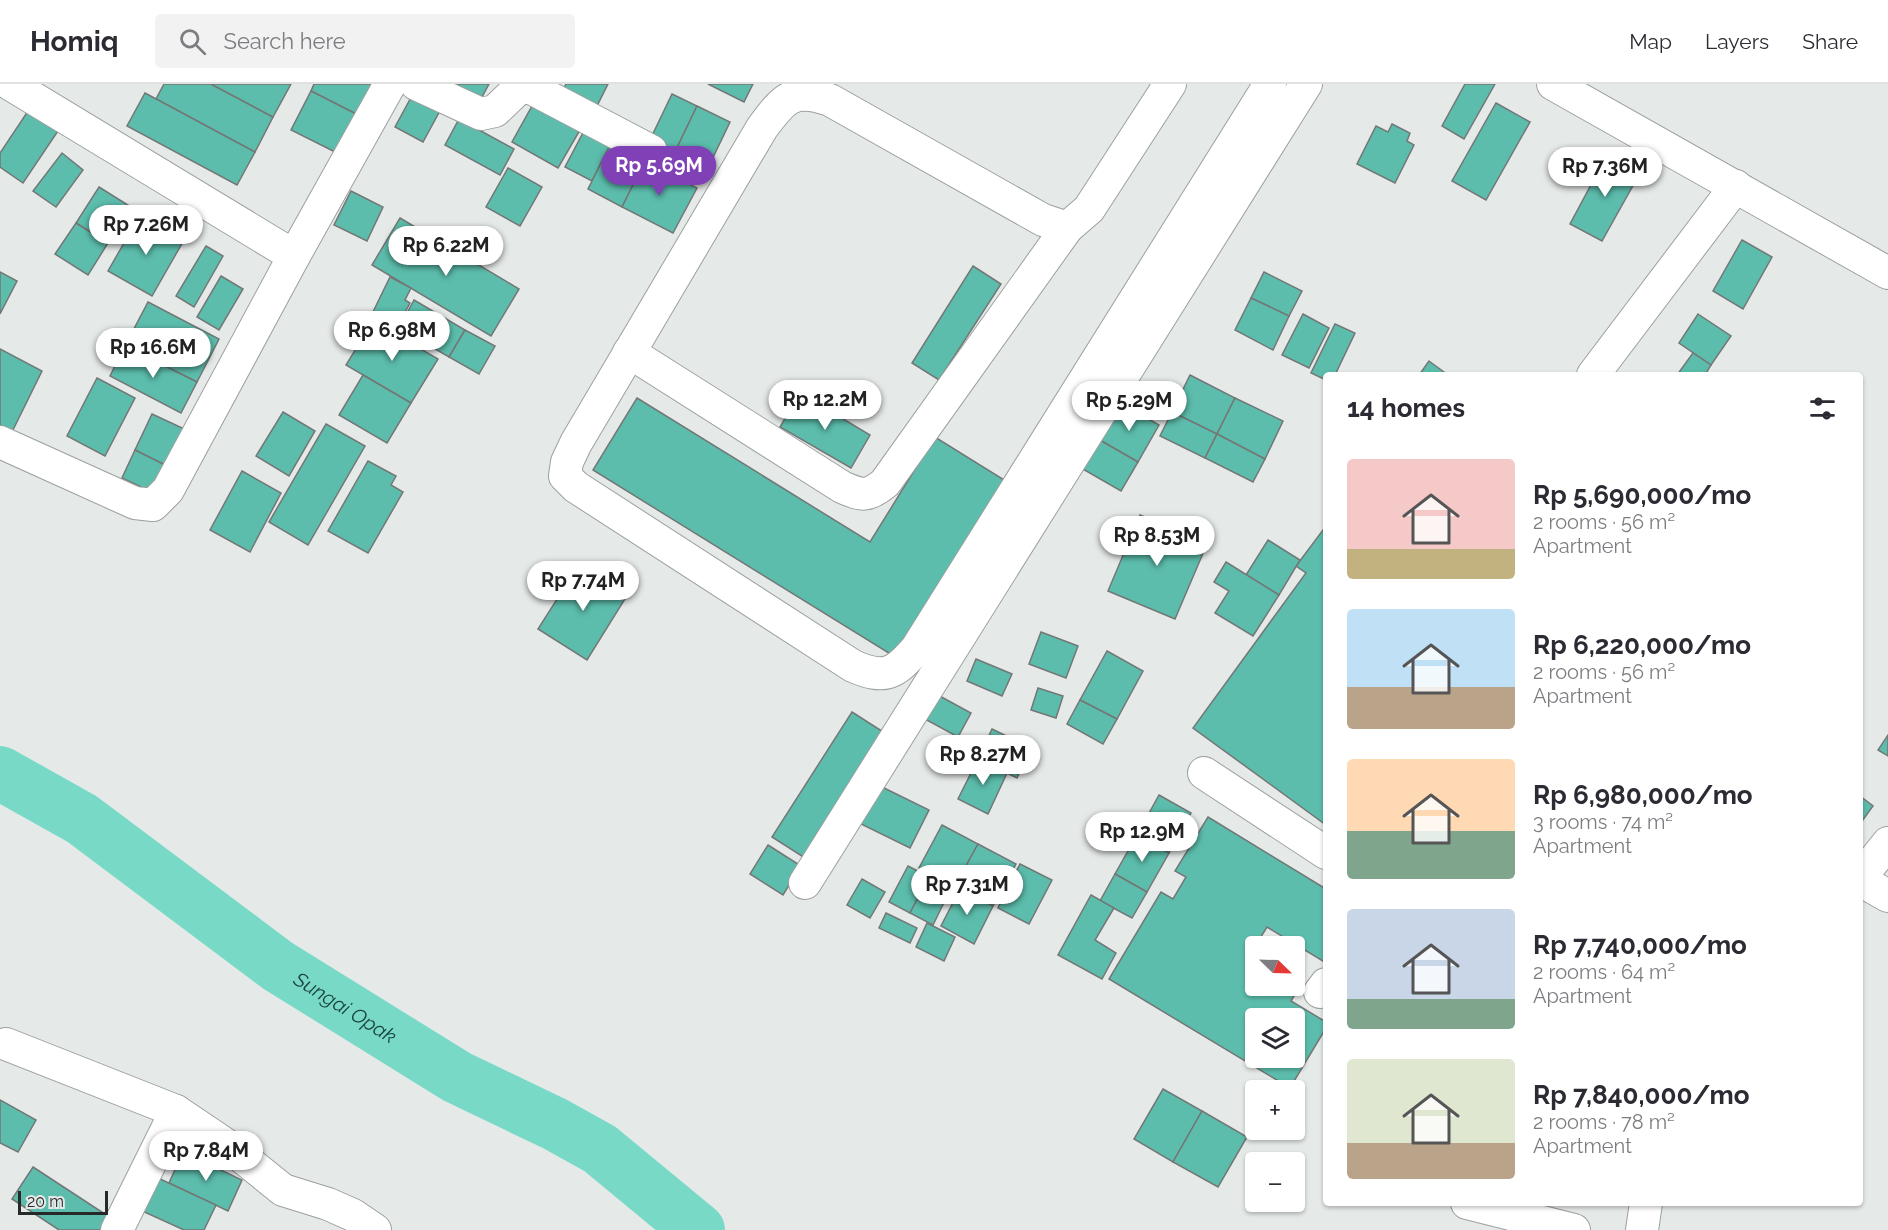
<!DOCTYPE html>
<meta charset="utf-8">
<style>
body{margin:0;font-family:Raleway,sans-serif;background:#f2f2f3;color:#2b2b33;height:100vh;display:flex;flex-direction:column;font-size:22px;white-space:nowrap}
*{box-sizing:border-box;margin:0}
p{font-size:20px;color:#7c7c81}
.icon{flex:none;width:33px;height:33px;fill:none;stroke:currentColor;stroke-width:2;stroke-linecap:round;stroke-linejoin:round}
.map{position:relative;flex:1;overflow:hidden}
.side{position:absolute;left:1323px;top:288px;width:540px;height:834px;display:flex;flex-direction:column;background:#fff;border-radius:6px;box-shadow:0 2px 4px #0004}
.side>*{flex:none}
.needle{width:39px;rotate:113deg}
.controls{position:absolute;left:1245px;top:852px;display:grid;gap:12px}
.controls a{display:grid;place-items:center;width:60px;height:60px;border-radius:6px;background:#fff;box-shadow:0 2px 4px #0004;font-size:30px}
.scale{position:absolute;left:18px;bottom:15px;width:90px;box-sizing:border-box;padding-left:6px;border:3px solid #272928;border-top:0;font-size:16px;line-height:21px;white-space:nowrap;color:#272928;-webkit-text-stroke:4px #e5e9e8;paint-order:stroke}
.price{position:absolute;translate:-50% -51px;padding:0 14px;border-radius:21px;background:#fff;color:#222;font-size:20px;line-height:39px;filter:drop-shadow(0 2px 3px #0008)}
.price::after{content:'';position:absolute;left:50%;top:36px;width:18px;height:14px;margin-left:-9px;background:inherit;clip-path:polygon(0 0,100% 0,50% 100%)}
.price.current{background:#8041b6;color:#fff}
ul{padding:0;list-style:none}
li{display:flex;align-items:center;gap:18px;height:150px;padding:0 24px}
li span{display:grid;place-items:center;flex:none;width:168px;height:120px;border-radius:6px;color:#555}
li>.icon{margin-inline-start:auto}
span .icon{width:72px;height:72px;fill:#fffc;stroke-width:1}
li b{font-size:26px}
h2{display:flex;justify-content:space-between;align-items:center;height:72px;padding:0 24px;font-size:26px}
header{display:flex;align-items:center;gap:36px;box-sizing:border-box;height:84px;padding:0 30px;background:#fff;border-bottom:2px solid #e1e1e2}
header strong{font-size:28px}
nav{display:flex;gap:33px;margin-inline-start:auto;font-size:21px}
.search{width:420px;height:54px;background:#f2f2f3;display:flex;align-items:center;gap:15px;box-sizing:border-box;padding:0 21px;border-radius:6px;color:#7c7c81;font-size:22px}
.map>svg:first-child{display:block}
</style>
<header>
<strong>Homiq</strong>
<div class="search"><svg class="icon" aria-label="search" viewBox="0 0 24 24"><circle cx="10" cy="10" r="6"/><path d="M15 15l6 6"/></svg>Search here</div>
<nav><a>Map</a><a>Layers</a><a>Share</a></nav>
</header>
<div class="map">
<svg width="1888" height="1146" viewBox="0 0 1888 1146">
<rect width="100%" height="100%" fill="#e5e9e8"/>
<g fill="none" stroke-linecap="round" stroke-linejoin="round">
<path stroke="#79d9c7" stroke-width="54" id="s1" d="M0,689l82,46 196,147 179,111 98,47 45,25 98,81"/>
</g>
<g fill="#5cbdac" stroke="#737776" stroke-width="1.5" fill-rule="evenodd">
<polygon points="164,0 211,0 273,33 255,68 156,15"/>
<polygon points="211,0 291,0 273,33"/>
<polygon points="314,0 376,0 360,32 311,7"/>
<polygon points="428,0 489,0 475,26"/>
<polygon points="566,0 608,0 596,24 562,7"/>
<polygon points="708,0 753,0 744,18"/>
<polygon points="1465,0 1495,0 1464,55 1442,42"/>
<polygon points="311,7 360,32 341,71 291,46"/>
<polygon points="414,8 442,23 423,58 395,43"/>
<polygon points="145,9 255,68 237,101 127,42"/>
<polygon points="672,10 697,22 674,70 649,58"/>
<polygon points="537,13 584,39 558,84 512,58"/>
<polygon points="1496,19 1530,38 1486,116 1452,97"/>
<polygon points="32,21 62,41 23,99 0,83 0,69"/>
<polygon points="697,22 730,38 707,86 674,70"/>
<polygon points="459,35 514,65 500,91 445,61"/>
<polygon points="1392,40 1410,49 1407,57 1414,61 1395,99 1357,80 1376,42 1388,48"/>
<polygon points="585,45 611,59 592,97 565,83"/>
<polygon points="611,59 645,77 622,123 588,105"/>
<polygon points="62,69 83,86 56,123 33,107"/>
<polygon points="1607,71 1640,89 1602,157 1570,140"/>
<polygon points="645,77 697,104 673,149 622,123"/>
<polygon points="508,84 542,103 520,142 486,123"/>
<polygon points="99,103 131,123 108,159 76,139"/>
<polygon points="351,107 383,123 367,157 334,141"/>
<polygon points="140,131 184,156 152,212 108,187"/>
<polygon points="400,134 519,205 491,252 372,181"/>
<polygon points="76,139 108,159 88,191 55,170"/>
<polygon points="1742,156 1772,173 1743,225 1713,207"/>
<polygon points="206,162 223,172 194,223 176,212"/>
<polygon points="973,182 1001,200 939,296 912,279"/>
<polygon points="0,188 17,197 0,230"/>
<polygon points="1264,188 1302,207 1289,232 1251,214"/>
<polygon points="221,192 243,205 219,246 197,233"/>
<polygon points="390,193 411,204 405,216 410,219 397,243 372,230"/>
<polygon points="1251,214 1289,232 1273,266 1235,246"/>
<polygon points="414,216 465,246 449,273 399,244"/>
<polygon points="148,218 219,255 197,298 125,262"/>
<polygon points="1303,230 1329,244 1309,284 1282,271"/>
<polygon points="1698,230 1731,252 1711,281 1679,259"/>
<polygon points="373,237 438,275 411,319 346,281"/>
<polygon points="1335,240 1355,249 1335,291 1326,291 1326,296 1311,289"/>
<polygon points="465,246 495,262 479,290 449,273"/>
<polygon points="125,262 197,298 181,329 110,292"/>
<polygon points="0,265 42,287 7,358 0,354"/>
<polygon points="1693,269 1711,281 1705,291 1677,291"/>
<polygon points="1429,277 1448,291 1419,291"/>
<polygon points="363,291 411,319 387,359 339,331"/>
<polygon points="1190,291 1235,314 1217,350 1172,328"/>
<polygon points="97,294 135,314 105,372 67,352"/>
<polygon points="800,309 870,351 851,384 780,343"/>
<polygon points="637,314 870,458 935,353 1009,399 900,576 593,386"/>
<polygon points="1235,314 1283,337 1265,375 1217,350"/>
<polygon points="1120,318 1159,341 1138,378 1098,355"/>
<polygon points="283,328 315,347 289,392 256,372"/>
<polygon points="1172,328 1217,350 1205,374 1160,352"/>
<polygon points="152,330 191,348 173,385 135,366"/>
<polygon points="326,340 365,362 308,461 269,438"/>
<polygon points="1217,350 1265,375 1253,398 1205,374"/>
<polygon points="1098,355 1138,378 1121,407 1081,384"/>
<polygon points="135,366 173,385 160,412 122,394"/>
<polygon points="368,377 396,392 391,401 403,408 368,469 328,447"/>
<polygon points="242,387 281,409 250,468 210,446"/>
<polygon points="1140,431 1207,460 1175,535 1108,507"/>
<polygon points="1326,442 1326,741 1193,644 1306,489 1296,482"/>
<polygon points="1268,456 1300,476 1279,511 1246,491"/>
<polygon points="1226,478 1279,511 1253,552 1215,529 1229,507 1214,498"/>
<polygon points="580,479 628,510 587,576 538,545"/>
<polygon points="1041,548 1078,562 1066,594 1029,580"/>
<polygon points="1107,567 1143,587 1117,635 1080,616"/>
<polygon points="976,575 1012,590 1002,612 967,597"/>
<polygon points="1038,604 1063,612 1056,634 1031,626"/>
<polygon points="936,610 971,629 958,653 923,634"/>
<polygon points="1080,616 1117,635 1103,660 1067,640"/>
<polygon points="852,628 888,651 808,776 772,753"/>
<polygon points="992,645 1031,664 1017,694 978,675"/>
<polygon points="1888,651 1888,672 1878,666"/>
<polygon points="978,675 1007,689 988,730 958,715"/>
<polygon points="880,702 929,726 910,764 861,740"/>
<polygon points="1159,711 1191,729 1169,769 1137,751"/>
<polygon points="1860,712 1873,722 1860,740"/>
<path d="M1208,733l118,72v74l-59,-36 -13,21 2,38h38v-13l10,6 -13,22 35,21v6l-36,60 -181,-109 52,-87 12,7 13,-22 -11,-6zM1256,934h38v40h-38z"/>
<polygon points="942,741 978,760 955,802 919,784"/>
<polygon points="1137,751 1169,769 1147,808 1115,790"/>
<polygon points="978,760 1016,780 993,822 955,802"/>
<polygon points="768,761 801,782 783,811 750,790"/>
<polygon points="1020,780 1052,796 1029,840 998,824"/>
<polygon points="908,782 929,793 910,829 889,818"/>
<polygon points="1115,790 1147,808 1132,834 1100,817"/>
<polygon points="929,793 951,804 933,841 910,829"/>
<polygon points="862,795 885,808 870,834 847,821"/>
<polygon points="960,805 993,822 974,860 941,842"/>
<polygon points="1091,811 1114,824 1095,856 1116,869 1102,895 1058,871"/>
<polygon points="886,829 917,844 910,859 879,844"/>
<polygon points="927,839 955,853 944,877 916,863"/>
<polygon points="1163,1005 1202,1027 1173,1078 1134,1055"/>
<polygon points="0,1016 36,1036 18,1068 0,1059"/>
<polygon points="1202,1027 1247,1053 1218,1103 1173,1078"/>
<polygon points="183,1068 242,1096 228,1127 169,1099"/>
<polygon points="33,1083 111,1134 103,1146 59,1146 12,1115"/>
<polygon points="158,1094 216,1121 204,1146 184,1146 142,1127"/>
</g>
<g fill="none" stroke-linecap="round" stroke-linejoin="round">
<g stroke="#9ca09f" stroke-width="34">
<g id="minor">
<polyline points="10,0 294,172 390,0"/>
<polyline points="416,0 481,30 495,27 520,3 533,5 651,67"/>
<path d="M1170,0l-81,125 -22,19 -24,-8 -213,-120c-37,-13 -46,-2 -68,28l-186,315 -9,19 -2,14 11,11 277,179c32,14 42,8 64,-18l353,-564"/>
<polyline points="1553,0 1888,189"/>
<path d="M629,268l213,135c20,9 26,10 43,-4l182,-255"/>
<polyline points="1593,291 1736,102"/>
<polyline points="0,358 135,419 153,421 168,406 294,172"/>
<polyline points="1204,689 1326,769"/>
<polyline points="1860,794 1888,759"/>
<polyline points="1860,796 1888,812"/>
<polyline points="805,799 1306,0"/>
<polyline points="1320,908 1326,900"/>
<polyline points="6,960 176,1027 231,1064 283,1106 328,1120 353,1131 375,1146"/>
<polyline points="1467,1119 1574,1146"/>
<polyline points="117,1146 176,1027"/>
<polyline points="1642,1146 1646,1119"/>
</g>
</g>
<use href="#minor" stroke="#fff" stroke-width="32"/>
</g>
<g text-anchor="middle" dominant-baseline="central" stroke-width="4.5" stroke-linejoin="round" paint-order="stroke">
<g font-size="20" font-style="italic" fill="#19453d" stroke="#e5e9e8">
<text stroke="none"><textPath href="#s1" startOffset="418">Sungai Opak</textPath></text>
</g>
</g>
</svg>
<div class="controls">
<a><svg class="needle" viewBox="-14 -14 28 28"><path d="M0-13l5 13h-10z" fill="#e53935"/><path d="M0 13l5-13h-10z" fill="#7c7c81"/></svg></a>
<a><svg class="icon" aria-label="layers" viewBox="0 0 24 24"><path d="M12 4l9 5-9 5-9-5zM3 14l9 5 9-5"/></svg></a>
<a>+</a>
<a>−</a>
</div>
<div class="scale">20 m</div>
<b class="price current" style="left:659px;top:113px">Rp 5.69M</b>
<b class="price" style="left:1605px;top:114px">Rp 7.36M</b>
<b class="price" style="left:146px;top:172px">Rp 7.26M</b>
<b class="price" style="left:446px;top:193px">Rp 6.22M</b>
<b class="price" style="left:392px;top:278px">Rp 6.98M</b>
<b class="price" style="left:153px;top:295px">Rp 16.6M</b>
<b class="price" style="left:825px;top:347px">Rp 12.2M</b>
<b class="price" style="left:1129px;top:348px">Rp 5.29M</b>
<b class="price" style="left:1157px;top:483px">Rp 8.53M</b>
<b class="price" style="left:583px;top:528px">Rp 7.74M</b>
<b class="price" style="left:983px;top:702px">Rp 8.27M</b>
<b class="price" style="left:1142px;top:779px">Rp 12.9M</b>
<b class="price" style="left:967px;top:832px">Rp 7.31M</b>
<b class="price" style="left:206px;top:1098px">Rp 7.84M</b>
<section class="side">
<h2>14 homes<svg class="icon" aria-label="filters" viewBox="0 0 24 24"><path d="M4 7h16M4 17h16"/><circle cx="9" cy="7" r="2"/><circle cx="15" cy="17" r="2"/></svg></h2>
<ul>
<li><span style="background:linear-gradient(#f6c9c9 75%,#c2b280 0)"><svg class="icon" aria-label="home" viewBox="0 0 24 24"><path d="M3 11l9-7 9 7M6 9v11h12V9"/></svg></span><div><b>Rp 5,690,000/mo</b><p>2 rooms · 56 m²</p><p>Apartment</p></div></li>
<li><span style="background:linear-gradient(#bfe0f5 65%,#b9a48a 0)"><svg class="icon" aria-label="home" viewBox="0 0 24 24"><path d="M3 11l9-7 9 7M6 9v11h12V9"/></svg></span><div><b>Rp 6,220,000/mo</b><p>2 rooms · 56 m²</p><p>Apartment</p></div></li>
<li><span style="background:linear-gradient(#ffd9b3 60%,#7fa58c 0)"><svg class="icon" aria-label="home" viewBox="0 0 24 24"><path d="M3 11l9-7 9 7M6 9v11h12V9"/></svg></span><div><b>Rp 6,980,000/mo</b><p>3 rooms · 74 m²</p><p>Apartment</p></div></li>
<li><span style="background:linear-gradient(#c9d6e8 75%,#7fa58c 0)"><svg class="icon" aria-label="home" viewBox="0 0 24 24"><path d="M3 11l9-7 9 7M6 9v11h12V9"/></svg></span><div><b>Rp 7,740,000/mo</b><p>2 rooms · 64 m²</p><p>Apartment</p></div></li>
<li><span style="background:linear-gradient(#dfe7d0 70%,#b9a48a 0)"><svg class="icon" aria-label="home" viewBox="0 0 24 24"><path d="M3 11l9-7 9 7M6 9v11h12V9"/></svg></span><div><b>Rp 7,840,000/mo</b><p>2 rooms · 78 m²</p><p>Apartment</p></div></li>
</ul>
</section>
</div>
